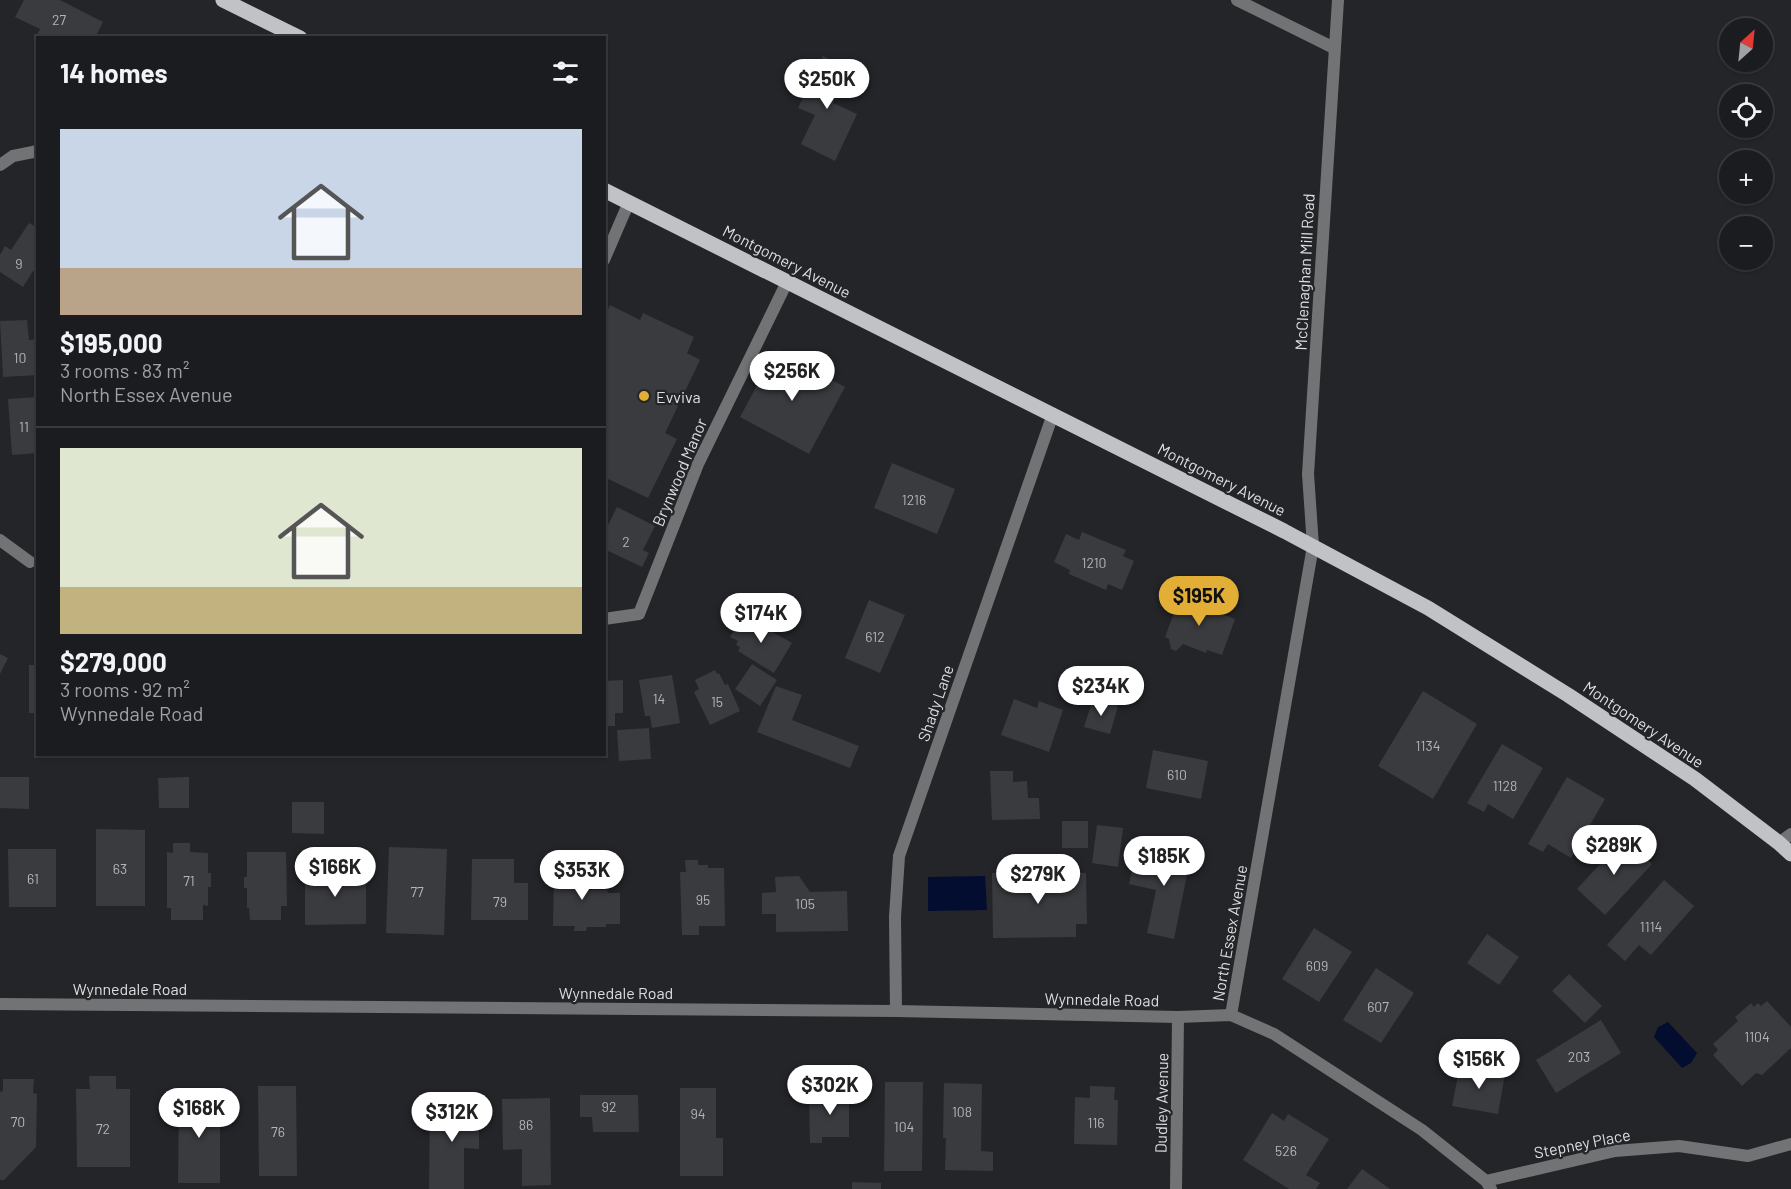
<!DOCTYPE html>
<meta charset="utf-8">
<style>
body{margin:0;font-family:Barlow,sans-serif;background:#28292c;color:#f1f3f6;height:100vh;display:flex;flex-direction:column;font-size:22px;white-space:nowrap}
*{box-sizing:border-box;margin:0}
p{font-size:20px;color:#a0a1a4}
.icon{flex:none;width:33px;height:33px;fill:none;stroke:currentColor;stroke-width:2;stroke-linecap:round;stroke-linejoin:round}
.map{position:relative;flex:1;overflow:hidden}
.details{position:absolute;left:36px;top:36px;width:570px;height:720px;display:flex;flex-direction:column;background:#1b1c1f;border-radius:0px;box-shadow:0 2px 4px #0004,0 0 0 2px #393a3d}
.details>*{flex:none}
.needle{width:39px;rotate:27deg}
.fabs{position:absolute;left:1719px;top:18px;display:grid;gap:12px}
.fabs a{display:grid;place-items:center;width:54px;height:54px;border-radius:50%;background:#1b1c1f;box-shadow:0 2px 4px #0004,0 0 0 2px #393a3d;font-size:30px}
.price{position:absolute;translate:-50% -51px;padding:0 14px;border-radius:21px;background:#fff;color:#222;font-size:20px;line-height:39px;filter:drop-shadow(0 2px 3px #0008)}
.price::after{content:'';position:absolute;left:50%;top:36px;width:18px;height:14px;margin-left:-9px;background:inherit;clip-path:polygon(0 0,100% 0,50% 100%)}
.price.current{background:#e3ae35;color:#111}
ul{padding:0;list-style:none}
li{display:grid;align-content:center;gap:12px;height:318px;padding:0 24px}
li+li{border-top:2px solid #393a3d}
li span{display:grid;place-items:center;height:186px;border-radius:0px;color:#555}
li>.icon{margin-inline-start:auto}
span .icon{width:108px;height:108px;fill:#fffc;stroke-width:1}
li b{font-size:26px}
h2{display:flex;justify-content:space-between;align-items:center;height:72px;padding:0 24px;font-size:26px}
.map>svg:first-child{display:block}
</style>
<div class="map">
<svg width="1791" height="1189" viewBox="0 0 1791 1189">
<rect width="100%" height="100%" fill="#242529"/>
<g fill="#020d2f">
<polygon points="985,876 987,910 928,911 928,877"/>
<polygon points="1668,1022 1697,1053 1691,1063 1682,1068 1654,1037 1658,1027"/>
</g>
<g fill="#393b3f">
<polygon points="24,0 60,0 103,22 95,38 38,38 38,43 34,41 40,29 15,17"/>
<polygon points="823,56 849,69 833,103 857,114 835,161 801,144 815,115 798,108"/>
<polygon points="29,223 38,228 38,274 33,271 23,287 0,272 0,255 5,246 11,250"/>
<polygon points="610,305 640,320 643,313 694,337 687,353 700,360 665,433 677,439 648,498 604,477 604,317"/>
<polygon points="27,320 29,340 38,339 38,375 3,377 0,321"/>
<polygon points="776,350 845,387 809,454 740,417"/>
<polygon points="38,397 38,453 12,455 8,399"/>
<polygon points="892,463 955,489 937,534 874,508"/>
<polygon points="617,507 655,526 643,550 649,553 642,567 604,549 604,533"/>
<polygon points="1082,532 1126,550 1123,556 1134,561 1122,590 1108,584 1106,590 1069,574 1070,570 1054,562 1066,534 1079,540"/>
<polygon points="1180,596 1221,611 1220,613 1235,619 1222,655 1207,650 1206,653 1183,644 1176,651 1171,649 1169,639 1165,637"/>
<polygon points="869,600 905,615 880,673 845,658"/>
<polygon points="742,618 750,623 752,620 792,643 774,673 738,651 740,647 736,645 738,641 730,637"/>
<polygon points="0,654 8,658 0,674"/>
<polygon points="752,664 777,680 760,706 735,689"/>
<rect x="29" y="665" width="9" height="48"/>
<polygon points="715,670 717,674 719,673 725,685 728,684 740,711 710,725 694,692 699,689 695,680"/>
<polygon points="672,675 680,723 652,728 650,716 645,716 639,680"/>
<polygon points="623,680 623,713 615,713 615,726 604,726 604,681"/>
<polygon points="776,686 802,695 792,720 859,746 850,768 757,732"/>
<polygon points="1423,691 1477,724 1433,799 1378,766"/>
<polygon points="1014,699 1037,708 1039,701 1063,710 1049,752 1001,735"/>
<polygon points="1093,699 1118,706 1110,734 1084,727"/>
<polygon points="649,728 651,759 619,761 617,730"/>
<polygon points="1502,744 1543,768 1513,819 1488,804 1484,812 1467,803"/>
<polygon points="1153,750 1208,761 1201,799 1146,788"/>
<polygon points="990,771 1013,771 1013,782 1027,781 1028,798 1039,798 1040,819 992,820"/>
<polygon points="0,777 29,777 29,809 0,808"/>
<polygon points="189,777 189,808 159,808 158,778"/>
<polygon points="1567,777 1605,799 1571,858 1548,844 1543,852 1528,844"/>
<polygon points="292,802 324,802 324,834 292,833"/>
<rect x="1062" y="821" width="26" height="27"/>
<polygon points="1097,825 1123,828 1118,867 1092,863"/>
<polygon points="96,829 145,830 145,906 96,906"/>
<polygon points="1624,838 1652,864 1605,915 1577,889"/>
<polygon points="173,843 190,843 190,852 208,853 208,873 211,873 211,887 208,887 208,906 203,905 203,920 171,920 171,908 167,908 167,852 173,853"/>
<polygon points="1163,844 1192,850 1174,939 1147,933 1156,890 1129,884 1135,856 1159,861"/>
<polygon points="389,847 447,849 444,935 386,933"/>
<polygon points="8,849 56,849 56,907 9,907"/>
<polygon points="247,852 286,852 287,906 281,906 281,920 250,920 249,908 247,908 247,888 244,888 244,877 247,877"/>
<polygon points="561,856 579,856 579,890 607,890 608,893 620,893 620,924 606,924 606,927 587,927 586,931 574,931 575,926 553,926 554,871 561,872"/>
<polygon points="472,859 514,859 514,883 528,883 528,920 471,920"/>
<polygon points="685,860 698,860 698,865 708,865 708,868 724,868 725,926 699,926 699,935 682,935 680,872 686,872"/>
<polygon points="318,865 318,875 366,874 366,924 305,925 305,866"/>
<polygon points="992,873 1086,873 1087,924 1076,924 1076,937 993,938"/>
<polygon points="799,876 810,892 847,891 848,931 776,932 776,914 762,914 762,893 776,892 775,877"/>
<polygon points="1664,880 1694,906 1651,955 1639,945 1625,961 1607,945"/>
<polygon points="1314,928 1352,952 1319,1002 1282,979"/>
<polygon points="1487,934 1519,957 1499,985 1467,963"/>
<polygon points="1376,968 1414,993 1381,1043 1343,1020"/>
<polygon points="1569,974 1602,1006 1585,1023 1552,991"/>
<polygon points="1767,1001 1791,1027 1791,1048 1762,1075 1756,1073 1742,1086 1713,1055 1718,1050 1713,1044 1738,1021 1735,1017 1751,1003 1754,1007 1758,1003 1761,1006"/>
<polygon points="1601,1020 1621,1053 1556,1093 1536,1060"/>
<polygon points="1460,1065 1505,1074 1498,1114 1452,1106"/>
<polygon points="89,1076 116,1076 116,1089 130,1089 130,1167 77,1167 76,1089 90,1089"/>
<polygon points="3,1079 34,1079 33,1093 37,1094 36,1147 4,1180 0,1180 0,1092 3,1091"/>
<polygon points="885,1082 923,1082 922,1171 884,1171"/>
<polygon points="944,1083 982,1084 981,1151 993,1152 993,1171 945,1170 946,1138 943,1138"/>
<polygon points="258,1086 296,1086 297,1176 259,1176"/>
<polygon points="1090,1086 1115,1087 1114,1100 1118,1100 1117,1145 1074,1144 1075,1097 1090,1098"/>
<polygon points="849,1087 849,1137 822,1137 822,1143 810,1143 809,1099 830,1099 830,1088"/>
<polygon points="680,1088 716,1088 716,1138 723,1138 723,1176 680,1176"/>
<polygon points="179,1094 220,1094 220,1183 178,1183"/>
<polygon points="580,1095 638,1095 639,1132 593,1132 592,1117 580,1117"/>
<polygon points="550,1098 551,1185 522,1186 522,1149 503,1150 502,1099"/>
<polygon points="462,1100 479,1100 479,1149 464,1148 464,1189 429,1189 430,1108 462,1108"/>
<polygon points="1272,1113 1284,1121 1288,1114 1329,1139 1306,1175 1320,1183 1316,1189 1289,1189 1243,1160"/>
<polygon points="1362,1169 1390,1189 1347,1189"/>
<polygon points="852,1182 881,1183 881,1189 852,1189"/>
</g>
<g fill="none" stroke-linecap="round" stroke-linejoin="round">
<g stroke="#727375" stroke-width="12">
<polyline points="604,260 629,202"/>
<polyline points="604,619 639,614 698,464 787,282"/>
</g>
<g stroke="#727375" stroke-width="12">
<polyline points="1237,0 1334,48"/>
<polyline points="0,165 13,156 38,151"/>
<polyline points="0,540 30,562"/>
<polyline points="0,1004 896,1011 1178,1017 1231,1015 1274,1034 1422,1130 1486,1181 1491,1189"/>
<polyline points="896,1011 895,917 899,856 1053,414"/>
<polyline points="1231,1015 1313,546 1308,474 1338,0"/>
<polyline points="1486,1181 1615,1151 1679,1146 1748,1156 1791,1144"/>
<polyline points="1176,1189 1178,1017"/>
</g>
<polyline stroke="#727375" stroke-width="12" points="1779,843 1791,834"/>
<g stroke="#c0c2c6" stroke-width="15">
<polyline points="223,0 300,38"/>
<polyline points="604,190 1284,531 1428,608 1568,695 1695,779 1779,843 1791,854"/>
</g>
</g>
<circle fill="#e3ae35" stroke="#242529" stroke-width="2" cx="644" cy="396" r="6"/>
<g text-anchor="middle" dominant-baseline="central" stroke-width="4.5" stroke-linejoin="round" paint-order="stroke">
<g font-size="14" fill="#b4b5b8">
<text x="59" y="19">27</text>
<text x="19" y="263">9</text>
<text x="20" y="357">10</text>
<text x="24" y="426">11</text>
<text x="914" y="499">1216</text>
<text x="626" y="541">2</text>
<text x="1094" y="562">1210</text>
<text x="875" y="636">612</text>
<text x="659" y="698">14</text>
<text x="717" y="701">15</text>
<text x="1428" y="745">1134</text>
<text x="1177" y="774">610</text>
<text x="1505" y="785">1128</text>
<text x="120" y="868">63</text>
<text x="33" y="878">61</text>
<text x="189" y="880">71</text>
<text x="417" y="891">77</text>
<text x="703" y="899">95</text>
<text x="500" y="901">79</text>
<text x="805" y="903">105</text>
<text x="1651" y="926">1114</text>
<text x="1317" y="965">609</text>
<text x="1378" y="1006">607</text>
<text x="1757" y="1036">1104</text>
<text x="1579" y="1056">203</text>
<text x="609" y="1106">92</text>
<text x="962" y="1111">108</text>
<text x="698" y="1113">94</text>
<text x="18" y="1121">70</text>
<text x="1096" y="1122">116</text>
<text x="526" y="1124">86</text>
<text x="904" y="1126">104</text>
<text x="103" y="1128">72</text>
<text x="278" y="1131">76</text>
<text x="1286" y="1150">526</text>
</g>
<g font-size="16" fill="#dddee1" stroke="#242529">
<text transform="translate(787 261) rotate(27)">Montgomery Avenue</text>
<text transform="translate(1304 272) rotate(-87)">McClenaghan Mill Road</text>
<text transform="translate(679 472) rotate(-67)">Brynwood Manor</text>
<text transform="translate(1222 479) rotate(27)">Montgomery Avenue</text>
<text transform="translate(935 703) rotate(-71)">Shady Lane</text>
<text transform="translate(1644 724) rotate(34)">Montgomery Avenue</text>
<text transform="translate(1229 933) rotate(-80)">North Essex Avenue</text>
<text x="130" y="988">Wynnedale Road</text>
<text x="616" y="992">Wynnedale Road</text>
<text transform="translate(1102 999) rotate(1)">Wynnedale Road</text>
<text transform="translate(1161 1103) rotate(-89)">Dudley Avenue</text>
<text transform="translate(1582 1143) rotate(-11)">Stepney Place</text>
</g>
<g font-size="16" fill="#dddee1" stroke="#242529" text-anchor="start">
<text x="656" y="396">Evviva</text>
</g>
</g>
</svg>
<div class="fabs">
<a><svg class="needle" viewBox="-14 -14 28 28"><path d="M0-13l5 13h-10z" fill="#e53935"/><path d="M0 13l5-13h-10z" fill="#a0a1a4"/></svg></a>
<a><svg class="icon" aria-label="locate" viewBox="0 0 24 24"><circle cx="12" cy="12" r="6"/><path d="M12 2v4M12 18v4M2 12h4M18 12h4"/></svg></a>
<a>+</a>
<a>−</a>
</div>
<b class="price" style="left:827px;top:110px">$250K</b>
<b class="price" style="left:792px;top:402px">$256K</b>
<b class="price current" style="left:1199px;top:627px">$195K</b>
<b class="price" style="left:761px;top:644px">$174K</b>
<b class="price" style="left:1101px;top:717px">$234K</b>
<b class="price" style="left:1614px;top:876px">$289K</b>
<b class="price" style="left:1164px;top:887px">$185K</b>
<b class="price" style="left:335px;top:898px">$166K</b>
<b class="price" style="left:582px;top:901px">$353K</b>
<b class="price" style="left:1038px;top:905px">$279K</b>
<b class="price" style="left:1479px;top:1090px">$156K</b>
<b class="price" style="left:830px;top:1116px">$302K</b>
<b class="price" style="left:199px;top:1139px">$168K</b>
<b class="price" style="left:452px;top:1143px">$312K</b>
<section class="details">
<h2>14 homes<svg class="icon" aria-label="filters" viewBox="0 0 24 24"><path d="M4 7h16M4 17h16"/><circle cx="9" cy="7" r="2"/><circle cx="15" cy="17" r="2"/></svg></h2>
<ul>
<li><span style="background:linear-gradient(#c9d6e8 75%,#b9a48a 0)"><svg class="icon" aria-label="home" viewBox="0 0 24 24"><path d="M3 11l9-7 9 7M6 9v11h12V9"/></svg></span><div><b>$195,000</b><p>3 rooms · 83 m²</p><p>North Essex Avenue</p></div></li>
<li><span style="background:linear-gradient(#dfe7d0 75%,#c2b280 0)"><svg class="icon" aria-label="home" viewBox="0 0 24 24"><path d="M3 11l9-7 9 7M6 9v11h12V9"/></svg></span><div><b>$279,000</b><p>3 rooms · 92 m²</p><p>Wynnedale Road</p></div></li>
</ul>
</section>
</div>
